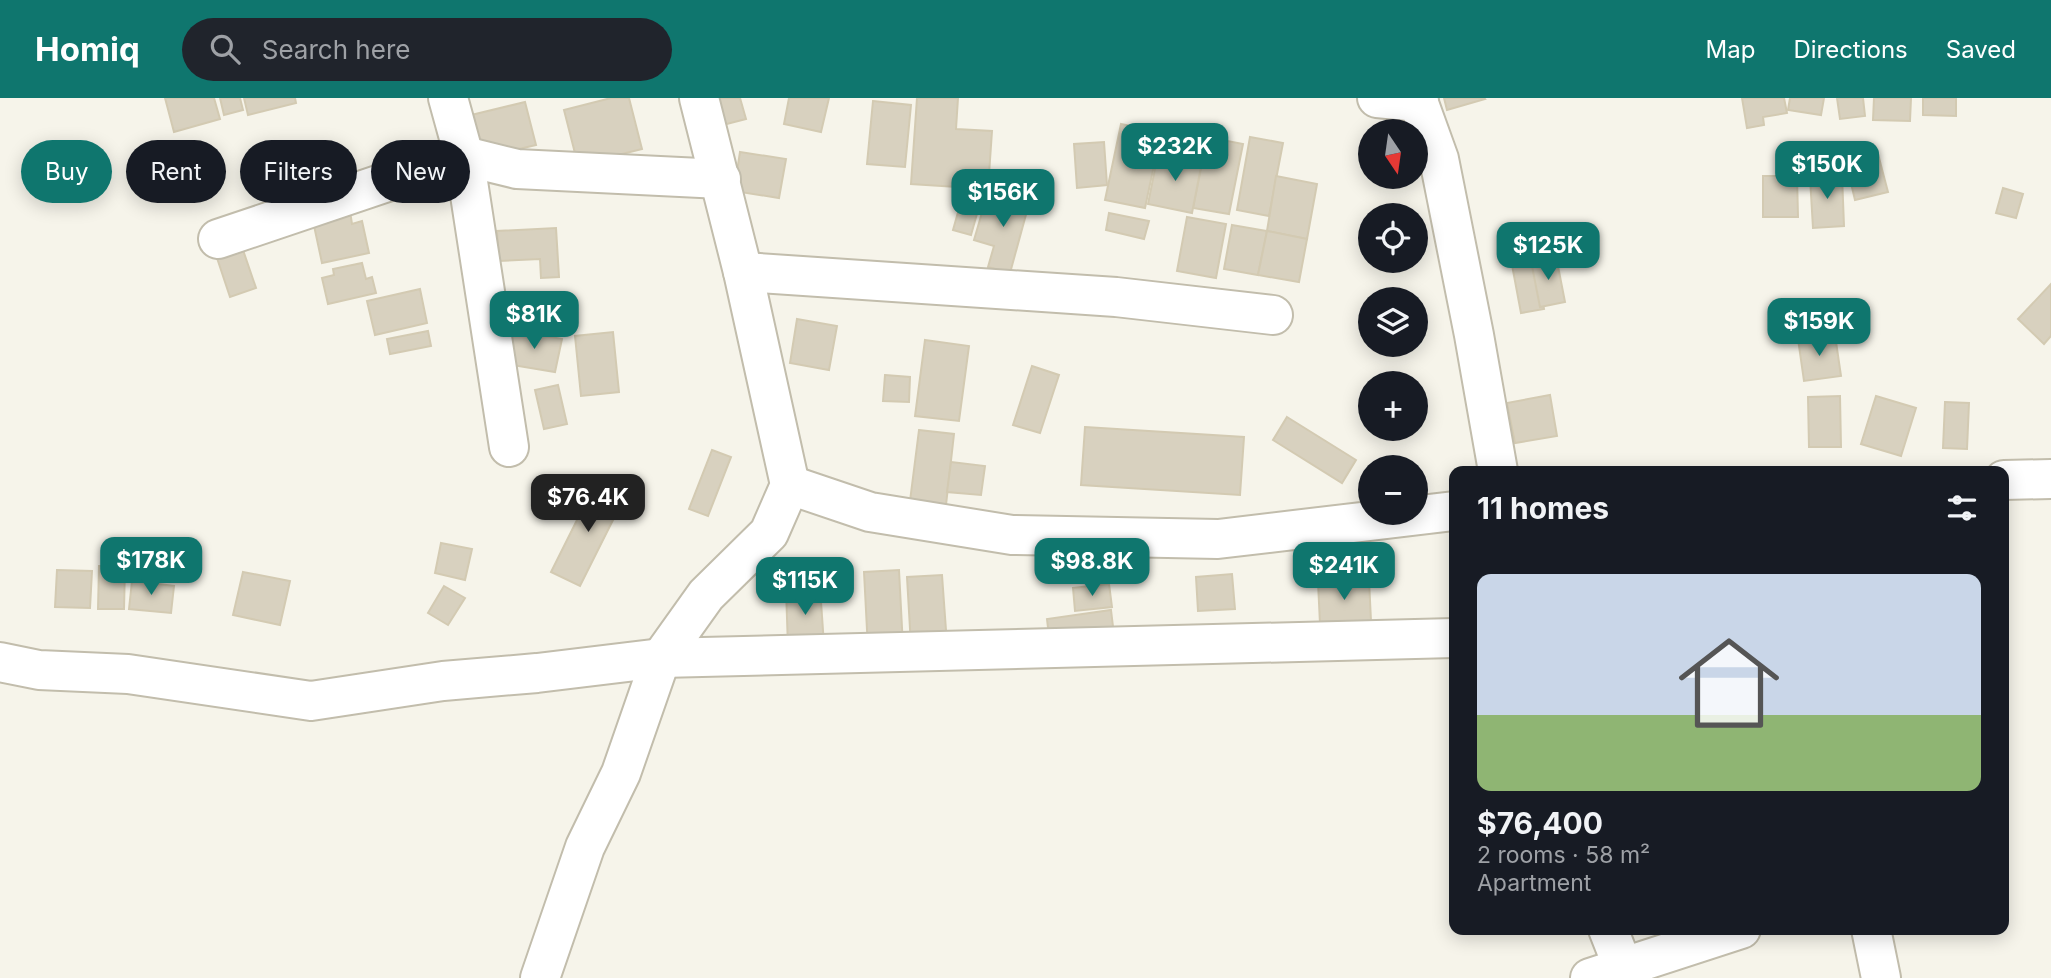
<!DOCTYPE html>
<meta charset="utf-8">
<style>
body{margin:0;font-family:Inter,sans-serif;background:#20242c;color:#f1f3f6;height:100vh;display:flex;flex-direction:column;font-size:26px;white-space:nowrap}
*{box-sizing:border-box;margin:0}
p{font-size:23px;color:#9ea1a6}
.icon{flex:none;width:38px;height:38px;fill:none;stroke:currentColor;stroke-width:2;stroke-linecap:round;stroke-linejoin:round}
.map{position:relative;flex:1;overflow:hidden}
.details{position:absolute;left:1449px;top:368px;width:560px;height:469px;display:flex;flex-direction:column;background:#171b24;border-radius:14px;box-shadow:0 4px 18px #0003}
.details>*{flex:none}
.guide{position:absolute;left:21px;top:42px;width:665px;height:63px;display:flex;gap:14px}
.needle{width:46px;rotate:167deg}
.controls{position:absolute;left:1358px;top:21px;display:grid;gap:14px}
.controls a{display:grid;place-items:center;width:70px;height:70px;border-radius:50%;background:#171b24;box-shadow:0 4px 18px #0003;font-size:35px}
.price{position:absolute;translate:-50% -60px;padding:0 16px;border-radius:14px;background:#0f766e;color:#fff;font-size:23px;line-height:46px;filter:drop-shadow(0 2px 4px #0008)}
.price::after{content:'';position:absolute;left:50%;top:42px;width:21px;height:16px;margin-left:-10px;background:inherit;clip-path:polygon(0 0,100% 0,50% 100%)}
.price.active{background:#222;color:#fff}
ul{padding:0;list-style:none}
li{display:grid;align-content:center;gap:14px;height:371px;padding:0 28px}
li span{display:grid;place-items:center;height:217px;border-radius:14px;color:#555}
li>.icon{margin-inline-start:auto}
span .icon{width:126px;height:126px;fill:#fffc;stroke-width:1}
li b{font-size:30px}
h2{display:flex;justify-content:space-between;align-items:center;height:84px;padding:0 28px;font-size:30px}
.tag{padding:0 24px;border-radius:32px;background:#171b24;box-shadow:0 4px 18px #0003;font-size:24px;line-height:63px}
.tag.active{background:#0f766e;color:#fff}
header{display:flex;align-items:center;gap:42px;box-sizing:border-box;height:98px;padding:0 35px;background:#0f766e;color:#fff}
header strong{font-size:33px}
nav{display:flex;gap:38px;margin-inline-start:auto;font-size:24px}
.search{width:490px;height:63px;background:#20242c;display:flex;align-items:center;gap:18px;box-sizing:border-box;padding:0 24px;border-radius:38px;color:#9ea1a6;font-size:26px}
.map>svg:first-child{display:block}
</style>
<header>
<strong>Homiq</strong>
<div class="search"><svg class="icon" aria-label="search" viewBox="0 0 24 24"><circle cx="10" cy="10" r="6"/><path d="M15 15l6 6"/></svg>Search here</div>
<nav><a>Map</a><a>Directions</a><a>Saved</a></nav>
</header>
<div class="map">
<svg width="2051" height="880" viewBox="0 0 2051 880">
<rect width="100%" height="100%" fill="#f6f4ea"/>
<g fill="#d8d1bf" stroke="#d3cab2" stroke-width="2">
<polygon points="165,0 214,0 220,21 174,34"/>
<polygon points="220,0 240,0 243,12 224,17"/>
<polygon points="244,0 295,0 296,5 248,17"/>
<polygon points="611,0 629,0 642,51 578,67 564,12"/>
<polygon points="708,0 740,0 746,21 715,29"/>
<polygon points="789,0 829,0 821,34 784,26"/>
<polygon points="917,0 958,0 956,31 992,33 988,91 911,86"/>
<polygon points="1444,0 1484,0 1485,1 1447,12"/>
<polygon points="1742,0 1784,0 1787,15 1763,19 1764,27 1747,30"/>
<polygon points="1790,0 1824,0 1821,17 1788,12"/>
<polygon points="1837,0 1863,0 1865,18 1840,21"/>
<polygon points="1874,0 1911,0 1910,23 1873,22"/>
<polygon points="1923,0 1956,0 1956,18 1923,17"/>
<polygon points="873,3 911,7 905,69 867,66"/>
<polygon points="525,4 536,47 477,61 467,18"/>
<polygon points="1121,26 1161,34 1145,110 1105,102"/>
<polygon points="1207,39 1243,46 1229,116 1193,110"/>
<polygon points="1250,39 1283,45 1269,118 1237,112"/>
<polygon points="1104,44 1107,87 1077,90 1074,46"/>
<polygon points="740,54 786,61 779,100 734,93"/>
<polygon points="1158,56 1202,64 1192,115 1148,106"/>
<polygon points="1878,56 1888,94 1855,102 1846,64"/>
<polygon points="1842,77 1844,128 1813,130 1810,79"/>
<polygon points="1276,78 1317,86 1307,141 1267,133"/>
<polygon points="1763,78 1797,78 1798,119 1763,119"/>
<polygon points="2003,90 2023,96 2016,120 1996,115"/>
<polygon points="964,93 982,98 971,137 953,132"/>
<polygon points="1000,94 1030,102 1010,175 988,169 994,148 974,142 986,101 998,104"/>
<polygon points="349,107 352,126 362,123 369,155 322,165 313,123"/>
<polygon points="1109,115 1149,123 1144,141 1106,132"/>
<polygon points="1187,119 1226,126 1216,180 1177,173"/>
<polygon points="1232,127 1267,133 1258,177 1224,171"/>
<polygon points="556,130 559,179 541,180 540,161 499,163 497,133"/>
<polygon points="1267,133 1307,141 1299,184 1258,177"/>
<polygon points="1532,146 1544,211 1521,215 1509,151"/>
<polygon points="243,152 256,190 230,199 217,160"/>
<polygon points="1556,158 1565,204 1540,209 1531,163"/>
<polygon points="362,165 366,181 372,179 376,195 328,206 322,180 334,177 333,171"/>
<polygon points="2051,186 2051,238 2044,246 2018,221"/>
<polygon points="420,191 427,225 375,237 367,203"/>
<polygon points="797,221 837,228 829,272 790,265"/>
<polygon points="512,232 562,241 555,274 506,266"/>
<polygon points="428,233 431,248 390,256 387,241"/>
<polygon points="613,234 619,294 581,298 575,238"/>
<polygon points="1835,237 1841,278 1804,283 1798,241"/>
<polygon points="925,242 969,248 959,323 915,318"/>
<polygon points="1032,268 1059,277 1040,335 1013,327"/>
<polygon points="885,277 910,279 909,304 883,303"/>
<polygon points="558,287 567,326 544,331 535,292"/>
<polygon points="1550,297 1557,338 1515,345 1507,305"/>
<polygon points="1840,298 1841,349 1809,349 1808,299"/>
<polygon points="1876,298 1916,310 1901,358 1861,346"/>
<polygon points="1945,304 1969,305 1967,351 1943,350"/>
<polygon points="1287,319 1356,362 1342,385 1273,342"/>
<polygon points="1085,329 1244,339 1240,397 1081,387"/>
<polygon points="919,332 954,336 946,407 910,403"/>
<polygon points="712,352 731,359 708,418 689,411"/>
<polygon points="951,364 985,368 981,397 947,394"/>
<polygon points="596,384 625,398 580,488 551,474"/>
<polygon points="441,445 472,451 465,482 435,475"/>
<polygon points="99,468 125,468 124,511 98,511"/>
<polygon points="57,472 92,473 90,510 55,509"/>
<polygon points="899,472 903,549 868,551 864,474"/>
<polygon points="243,474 290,483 280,527 233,517"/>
<polygon points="1232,476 1235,511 1198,513 1196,479"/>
<polygon points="942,477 947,546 911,548 907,479"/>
<polygon points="1369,482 1371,523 1320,526 1318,484"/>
<polygon points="132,483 174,488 171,515 129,511"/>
<polygon points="1109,486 1112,509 1075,513 1073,490"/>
<polygon points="444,488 465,500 448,527 428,515"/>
<polygon points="820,489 824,547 788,549 786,491"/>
<polygon points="1111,512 1114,537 1050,546 1047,521"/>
</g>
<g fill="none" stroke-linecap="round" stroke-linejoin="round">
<g stroke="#c2bdac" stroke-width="42">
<g id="minor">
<polyline points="448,0 464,58 509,349"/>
<polyline points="1377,0 1419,4"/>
<polyline points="1417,0 1439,61 1474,237 1498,373"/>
<polyline points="218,141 464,58 517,71 721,81"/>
<polyline points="743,174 1116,199 1273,217"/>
<polyline points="2004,382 2051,381"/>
<polyline points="790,387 870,414 1012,437 1218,441 1454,413"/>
<polyline points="0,564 39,572 128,576 311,603 443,583 537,575 661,560 1454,540"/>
<polyline points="1608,831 1623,869"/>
<polyline points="1871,831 1881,880"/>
<polyline points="540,880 585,749 621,675 661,560 706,497 769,435 790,387 743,174 699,0"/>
<polyline points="1590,880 1741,831"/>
</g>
</g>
<use href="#minor" stroke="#fff" stroke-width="38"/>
</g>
</svg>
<div class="controls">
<a><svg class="needle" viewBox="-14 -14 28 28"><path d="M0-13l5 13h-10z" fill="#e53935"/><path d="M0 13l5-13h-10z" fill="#9ea1a6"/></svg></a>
<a><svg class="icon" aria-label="locate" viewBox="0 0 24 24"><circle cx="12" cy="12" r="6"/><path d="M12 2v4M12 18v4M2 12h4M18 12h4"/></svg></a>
<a><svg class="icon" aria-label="layers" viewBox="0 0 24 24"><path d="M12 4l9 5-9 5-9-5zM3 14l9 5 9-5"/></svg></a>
<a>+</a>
<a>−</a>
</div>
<b class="price" style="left:1175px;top:85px">$232K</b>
<b class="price" style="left:1827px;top:103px">$150K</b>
<b class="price" style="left:1003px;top:131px">$156K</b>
<b class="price" style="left:1548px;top:184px">$125K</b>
<b class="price" style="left:534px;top:253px">$81K</b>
<b class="price" style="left:1819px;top:260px">$159K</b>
<b class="price active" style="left:588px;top:436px">$76.4K</b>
<b class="price" style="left:151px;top:499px">$178K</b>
<b class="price" style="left:1092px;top:500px">$98.8K</b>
<b class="price" style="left:1344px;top:504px">$241K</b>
<b class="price" style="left:805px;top:519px">$115K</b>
<div class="guide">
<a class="tag active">Buy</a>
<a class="tag">Rent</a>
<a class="tag">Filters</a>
<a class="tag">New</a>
</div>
<section class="details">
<h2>11 homes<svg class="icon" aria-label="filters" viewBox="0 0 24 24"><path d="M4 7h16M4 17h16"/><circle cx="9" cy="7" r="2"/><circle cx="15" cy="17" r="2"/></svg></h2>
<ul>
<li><span style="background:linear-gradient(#c9d6e8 65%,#8fb573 0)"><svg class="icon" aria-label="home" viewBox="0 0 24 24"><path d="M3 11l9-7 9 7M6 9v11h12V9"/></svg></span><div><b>$76,400</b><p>2 rooms · 58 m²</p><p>Apartment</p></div></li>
</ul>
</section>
</div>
